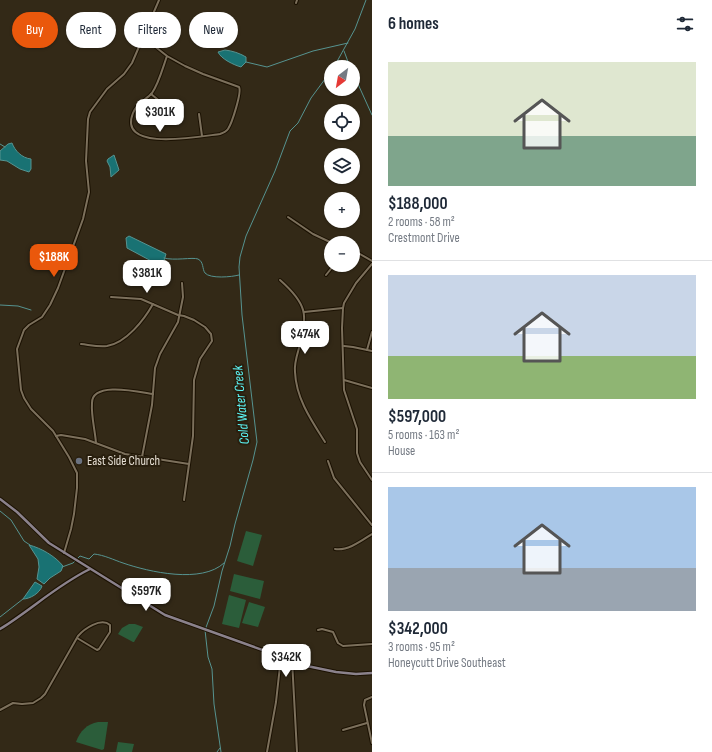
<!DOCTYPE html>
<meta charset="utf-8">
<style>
body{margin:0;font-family:"Sofia Sans Condensed",sans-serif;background:#f2f2f3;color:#1f2937;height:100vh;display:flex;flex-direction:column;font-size:15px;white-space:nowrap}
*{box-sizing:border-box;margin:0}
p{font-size:13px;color:#747a83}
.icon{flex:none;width:22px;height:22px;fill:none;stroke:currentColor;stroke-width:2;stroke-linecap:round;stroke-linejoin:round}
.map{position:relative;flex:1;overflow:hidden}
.drawer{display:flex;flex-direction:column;background:#fff;width:340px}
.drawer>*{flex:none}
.top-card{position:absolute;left:12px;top:12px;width:300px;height:36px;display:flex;gap:8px}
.needle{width:26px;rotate:211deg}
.buttons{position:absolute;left:324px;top:60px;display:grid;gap:8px}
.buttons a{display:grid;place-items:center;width:36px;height:36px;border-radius:50%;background:#fff;box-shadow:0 1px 3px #0004;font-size:20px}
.price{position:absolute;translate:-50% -34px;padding:0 9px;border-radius:8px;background:#fff;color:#222;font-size:13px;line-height:26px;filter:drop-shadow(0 1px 2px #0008)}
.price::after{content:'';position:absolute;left:50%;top:24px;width:12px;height:9px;margin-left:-6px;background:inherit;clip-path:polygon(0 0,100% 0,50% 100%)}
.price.current{background:#ea580c;color:#fff}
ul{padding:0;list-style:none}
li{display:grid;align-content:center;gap:8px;height:212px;padding:0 16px}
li+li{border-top:1px solid #e0e1e3}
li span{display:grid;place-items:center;height:124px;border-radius:0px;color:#555}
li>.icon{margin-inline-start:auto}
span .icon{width:72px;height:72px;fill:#fffc;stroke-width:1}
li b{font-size:17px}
h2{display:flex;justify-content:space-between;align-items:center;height:48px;padding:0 16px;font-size:17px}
.chip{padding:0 14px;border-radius:18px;background:#fff;box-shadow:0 1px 3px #0004;font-size:14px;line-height:36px}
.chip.current{background:#ea580c;color:#fff}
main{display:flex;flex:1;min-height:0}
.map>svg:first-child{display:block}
</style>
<main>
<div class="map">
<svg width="372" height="752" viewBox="0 0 372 752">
<rect width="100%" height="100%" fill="#332917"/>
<g fill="#2b5d3a">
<polygon points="246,531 262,535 253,566 237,561"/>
<polygon points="234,574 264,581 260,599 230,591"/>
<polygon points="229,595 246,600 239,628 222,624"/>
<polygon points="249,602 265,607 258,627 242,623"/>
<polygon points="129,624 135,624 143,627 134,642 133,642 118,634 122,628"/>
<path d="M98,722h10l-4,27 -2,1 -26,-8c4,-11 11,-18 22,-20z"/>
<polygon points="118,742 134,744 132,752 116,752"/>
</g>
<g fill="#197273" stroke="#569390">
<path d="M225,50c8,1 14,3 21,7v5l-5,5c-7,-2 -20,-8 -23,-15z"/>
<path d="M12,143c3,8 10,15 19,16v10l-2,3 -9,-3 -13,-8 -7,-1v-9l8,-7z"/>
<polygon points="114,155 119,170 111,177 110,167 107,161 108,159"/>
<polygon points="129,236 166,254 163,264 155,263 127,248 126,238"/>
<path d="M29,545c12,3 26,11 34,21l-2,5 -11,7 -6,6 -7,-5 2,-12 -1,-8z"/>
<path d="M35,582l7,4c-2,7 -12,13 -19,13z"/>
</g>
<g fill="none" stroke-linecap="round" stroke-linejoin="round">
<g stroke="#569390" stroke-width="1">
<polyline points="344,51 350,67"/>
<polyline points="246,62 267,67 313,51 348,43"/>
<polyline points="334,67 355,29 366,0"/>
<polyline points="353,73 372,115"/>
<polyline points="0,144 5,147"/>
<path d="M164,258c10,3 29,-1 34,1 6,3 4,10 7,14 5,6 27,4 34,2"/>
<polyline points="0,305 18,306 31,310"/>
<polyline points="0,511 11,520 24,541 30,545"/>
<path d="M62,567l11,-4 7,-7 9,3 5,-5c10,1 20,6 29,9 26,9 79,21 101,0"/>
<polyline points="0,617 23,599"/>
<polyline points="217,752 220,748"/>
<polyline points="221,752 214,704 212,669 208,657 205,630 214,606 222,571 230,546 235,524 253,460 257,442 242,315 239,267 240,257 246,236 275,171 290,131 298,123 311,98 331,71"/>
</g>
<g stroke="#1b1102" stroke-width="4">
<g id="street">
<polyline points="296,3 297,0"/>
<path d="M143,37l24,19 18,10 18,8 36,13c3,5 -7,36 -11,42 -2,3 -5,4 -8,5 -18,2 -103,19 -87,-21 4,-10 13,-13 19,-20 7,-10 11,-26 15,-37"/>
<polyline points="151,94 162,103"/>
<polyline points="199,114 202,136"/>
<polyline points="288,217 313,234 332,243"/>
<polyline points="353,250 372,261"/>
<polyline points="372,264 356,283 344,303 343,308 342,328 344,390 357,429 357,453 360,462 372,480"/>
<polyline points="326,275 334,265"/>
<path d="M280,280c26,23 29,34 19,68 -2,7 -5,16 -4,24 1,26 16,48 30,70"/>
<polyline points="111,297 141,299 178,315 184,316 194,320 205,327 211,334 212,341 200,359 194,380 193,436 184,500"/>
<polyline points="304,312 343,308"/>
<path d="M81,344c9,1 17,3 26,2 19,-3 37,-26 46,-42"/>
<polyline points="344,346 353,347 372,351"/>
<polyline points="367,350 372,332"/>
<polyline points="344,380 372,388"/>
<polyline points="56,436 61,435 85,439 125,454 189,464"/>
<path d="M96,443c-1,-13 -5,-27 -4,-40 0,-22 47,-11 61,-9"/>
<polyline points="142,457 152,405 155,368 160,354 178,322 183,297 182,283"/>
<polyline points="328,461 334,478 372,525"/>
<path d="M335,549c13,2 26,-8 37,-15"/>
<polyline points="64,553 71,529 74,514 77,488 77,473 69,457 53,431 31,409 24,398 21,390 17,349 24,330 29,325 42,317 50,305 58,288 83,219 89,192 86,161 88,119 90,112 107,89 124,74 132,63 159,0"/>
<polyline points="318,630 322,629 333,632 338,643 343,646 372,644"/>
<polyline points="292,660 297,752"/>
<polyline points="372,697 365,700 364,705 372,743"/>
<path d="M0,710l13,-7 9,1 11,-1 8,-5 4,-4 33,-58c6,-7 23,-19 32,-11v7l-11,17 -2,1 -20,-12"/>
<polyline points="343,730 367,723"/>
<polyline points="267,752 276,702 281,657"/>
</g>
</g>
<g stroke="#1b1102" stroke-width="4.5">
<g id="secondary">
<polyline points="0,499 17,512 49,543 165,615 307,666 336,672 356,674 372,673"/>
<path d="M0,629c31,-19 57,-44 90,-60"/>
</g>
</g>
<use href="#street" stroke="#7c705c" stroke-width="2"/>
<use href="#secondary" stroke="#8b828c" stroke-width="2.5"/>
</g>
<circle fill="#6b7280" stroke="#291f0e" stroke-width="1.5" cx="79" cy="461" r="4"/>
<g text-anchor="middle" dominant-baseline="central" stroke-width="4" stroke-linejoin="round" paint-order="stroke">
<g font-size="13" fill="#e6dfd4" stroke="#291f0e" text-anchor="start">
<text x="87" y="461">East Side Church</text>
</g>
<g font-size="14" font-style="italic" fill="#5df8f9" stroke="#291f0e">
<text transform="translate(241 405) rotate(-95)">Cold Water Creek</text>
</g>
</g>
</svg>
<div class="buttons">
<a><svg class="needle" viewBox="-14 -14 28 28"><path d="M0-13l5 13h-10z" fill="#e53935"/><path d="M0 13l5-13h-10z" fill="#747a83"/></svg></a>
<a><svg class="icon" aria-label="locate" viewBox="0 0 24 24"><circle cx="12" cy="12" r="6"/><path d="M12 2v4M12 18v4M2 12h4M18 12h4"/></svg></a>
<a><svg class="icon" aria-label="layers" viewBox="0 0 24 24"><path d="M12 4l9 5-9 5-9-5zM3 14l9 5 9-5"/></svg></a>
<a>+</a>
<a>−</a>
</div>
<b class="price" style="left:160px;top:133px">$301K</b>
<b class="price current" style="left:54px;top:278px">$188K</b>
<b class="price" style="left:147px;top:294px">$381K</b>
<b class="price" style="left:305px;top:355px">$474K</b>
<b class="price" style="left:146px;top:612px">$597K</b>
<b class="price" style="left:286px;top:678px">$342K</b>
<div class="top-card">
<a class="chip current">Buy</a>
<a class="chip">Rent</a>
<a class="chip">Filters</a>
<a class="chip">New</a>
</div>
</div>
<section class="drawer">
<h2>6 homes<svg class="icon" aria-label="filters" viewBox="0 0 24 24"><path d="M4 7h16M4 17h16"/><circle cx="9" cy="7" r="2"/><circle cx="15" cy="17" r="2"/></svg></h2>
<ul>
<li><span style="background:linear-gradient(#dfe7d0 60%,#7fa58c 0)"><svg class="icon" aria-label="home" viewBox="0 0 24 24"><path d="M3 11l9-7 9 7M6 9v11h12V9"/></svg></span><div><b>$188,000</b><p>2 rooms · 58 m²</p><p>Crestmont Drive</p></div></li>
<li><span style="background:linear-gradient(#c9d6e8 65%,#8fb573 0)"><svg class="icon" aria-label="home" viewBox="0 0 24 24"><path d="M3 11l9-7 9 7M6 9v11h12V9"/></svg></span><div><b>$597,000</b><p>5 rooms · 163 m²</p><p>House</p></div></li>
<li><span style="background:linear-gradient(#a9c7e8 65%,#9aa5b1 0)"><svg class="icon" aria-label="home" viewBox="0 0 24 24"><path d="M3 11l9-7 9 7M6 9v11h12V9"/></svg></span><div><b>$342,000</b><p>3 rooms · 95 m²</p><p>Honeycutt Drive Southeast</p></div></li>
</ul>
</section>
</main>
